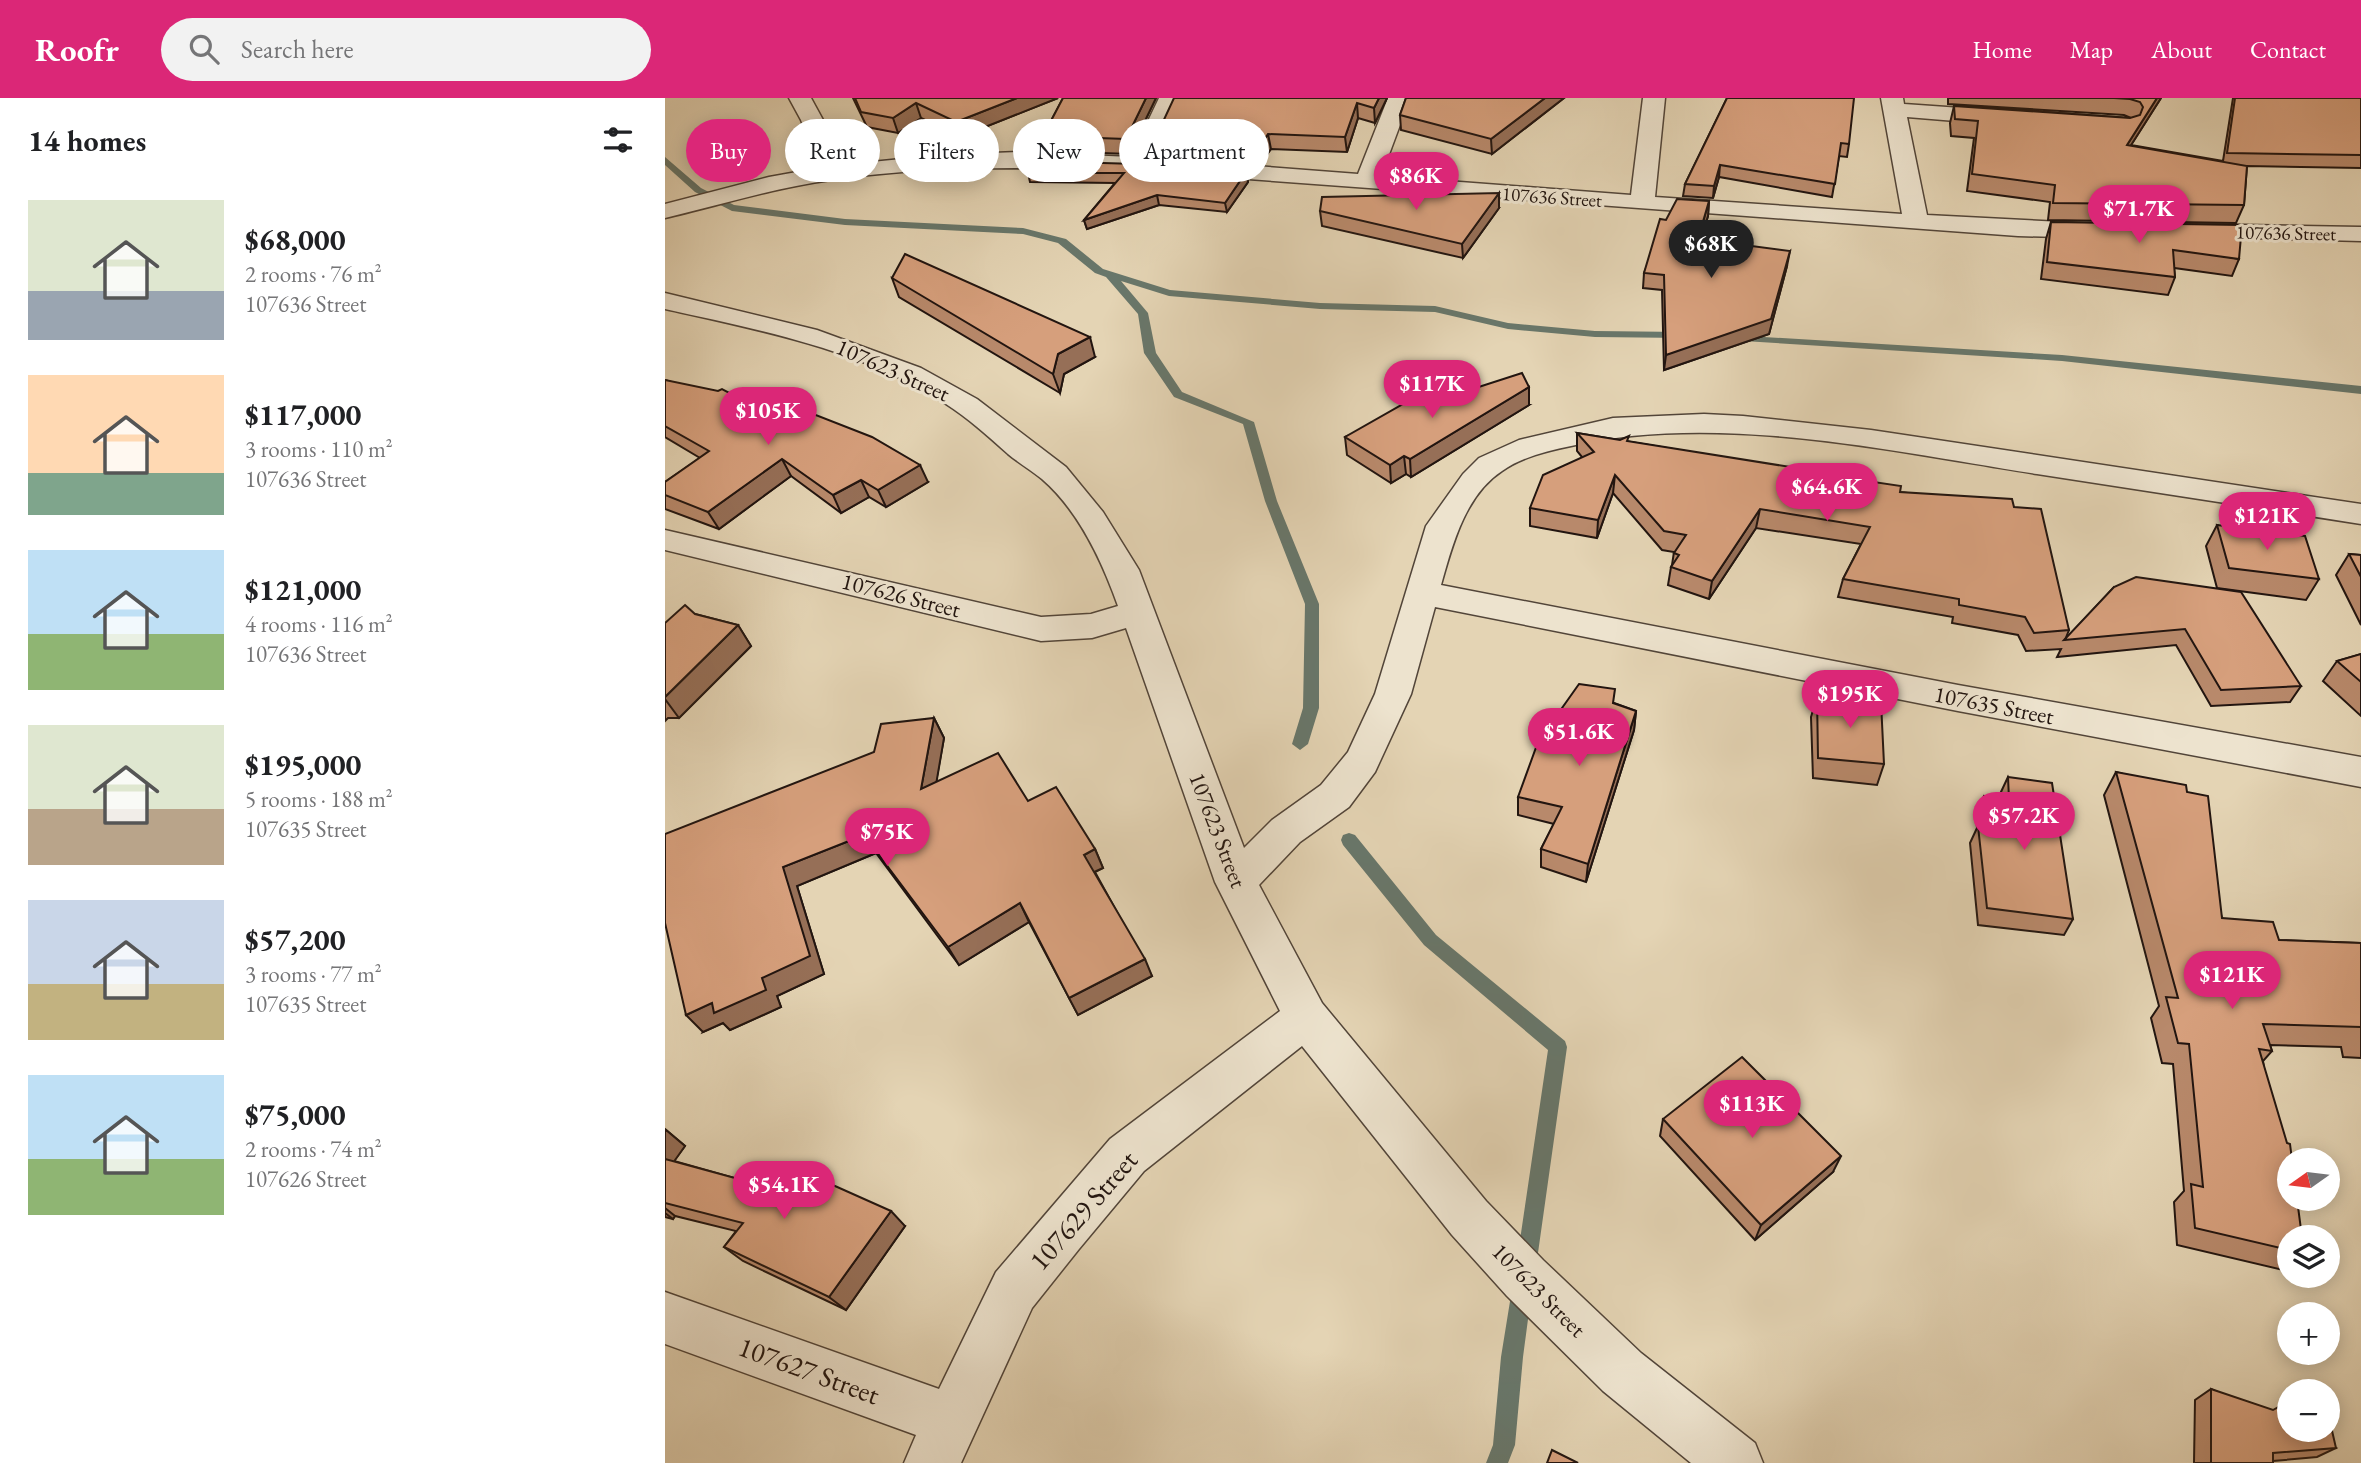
<!DOCTYPE html>
<meta charset="utf-8">
<style>
body{margin:0;font-family:"EB Garamond",serif;background:#f2f2f2;color:#202124;height:100vh;display:flex;flex-direction:column;font-size:26px;white-space:nowrap}
*{box-sizing:border-box;margin:0}
p{font-size:23px;color:#757577}
.icon{flex:none;width:38px;height:38px;fill:none;stroke:currentColor;stroke-width:2;stroke-linecap:round;stroke-linejoin:round}
.map{position:relative;flex:1;overflow:hidden}
.details{display:flex;flex-direction:column;background:#fff;width:665px}
.details>*{flex:none}
.guide{position:absolute;left:21px;top:21px;width:665px;height:63px;display:flex;gap:14px}
.needle{width:46px;rotate:256deg}
.controls{position:absolute;left:1612px;top:1050px;display:grid;gap:14px}
.controls a{display:grid;place-items:center;width:63px;height:63px;border-radius:50%;background:#fff;box-shadow:0 4px 18px #0003;font-size:35px}
.price{position:absolute;translate:-50% -60px;padding:0 16px;border-radius:24px;background:#db2777;color:#fff;font-size:23px;line-height:46px;filter:drop-shadow(0 2px 4px #0008)}
.price::after{content:'';position:absolute;left:50%;top:42px;width:21px;height:16px;margin-left:-10px;background:inherit;clip-path:polygon(0 0,100% 0,50% 100%)}
.price.current{background:#222;color:#fff}
ul{padding:0;list-style:none}
li{display:flex;align-items:center;gap:21px;height:175px;padding:0 28px}
li span{display:grid;place-items:center;flex:none;width:196px;height:140px;border-radius:0px;color:#555}
li>.icon{margin-inline-start:auto}
span .icon{width:84px;height:84px;fill:#fffc;stroke-width:1}
li b{font-size:30px}
h2{display:flex;justify-content:space-between;align-items:center;height:84px;padding:0 28px;font-size:30px}
.pill{padding:0 24px;border-radius:32px;background:#fff;box-shadow:0 4px 18px #0003;font-size:24px;line-height:63px}
.pill.current{background:#db2777;color:#fff}
header{display:flex;align-items:center;gap:42px;box-sizing:border-box;height:98px;padding:0 35px;background:#db2777;color:#fff}
header strong{font-size:33px}
nav{display:flex;gap:38px;margin-inline-start:auto;font-size:24px}
.search{width:490px;height:63px;background:#f2f2f2;display:flex;align-items:center;gap:18px;box-sizing:border-box;padding:0 24px;border-radius:38px;color:#757577;font-size:26px}
main{display:flex;flex:1;min-height:0}
.map>svg:first-child{display:block}
</style>
<header>
<strong>Roofr</strong>
<div class="search"><svg class="icon" aria-label="search" viewBox="0 0 24 24"><circle cx="10" cy="10" r="6"/><path d="M15 15l6 6"/></svg>Search here</div>
<nav><a>Home</a><a>Map</a><a>About</a><a>Contact</a></nav>
</header>
<main>
<section class="details">
<h2>14 homes<svg class="icon" aria-label="filters" viewBox="0 0 24 24"><path d="M4 7h16M4 17h16"/><circle cx="9" cy="7" r="2"/><circle cx="15" cy="17" r="2"/></svg></h2>
<ul>
<li><span style="background:linear-gradient(#dfe7d0 65%,#9aa5b1 0)"><svg class="icon" aria-label="home" viewBox="0 0 24 24"><path d="M3 11l9-7 9 7M6 9v11h12V9"/></svg></span><div><b>$68,000</b><p>2 rooms · 76 m²</p><p>107636 Street</p></div></li>
<li><span style="background:linear-gradient(#ffd9b3 70%,#7fa58c 0)"><svg class="icon" aria-label="home" viewBox="0 0 24 24"><path d="M3 11l9-7 9 7M6 9v11h12V9"/></svg></span><div><b>$117,000</b><p>3 rooms · 110 m²</p><p>107636 Street</p></div></li>
<li><span style="background:linear-gradient(#bfe0f5 60%,#8fb573 0)"><svg class="icon" aria-label="home" viewBox="0 0 24 24"><path d="M3 11l9-7 9 7M6 9v11h12V9"/></svg></span><div><b>$121,000</b><p>4 rooms · 116 m²</p><p>107636 Street</p></div></li>
<li><span style="background:linear-gradient(#dfe7d0 60%,#b9a48a 0)"><svg class="icon" aria-label="home" viewBox="0 0 24 24"><path d="M3 11l9-7 9 7M6 9v11h12V9"/></svg></span><div><b>$195,000</b><p>5 rooms · 188 m²</p><p>107635 Street</p></div></li>
<li><span style="background:linear-gradient(#c9d6e8 60%,#c2b280 0)"><svg class="icon" aria-label="home" viewBox="0 0 24 24"><path d="M3 11l9-7 9 7M6 9v11h12V9"/></svg></span><div><b>$57,200</b><p>3 rooms · 77 m²</p><p>107635 Street</p></div></li>
<li><span style="background:linear-gradient(#bfe0f5 60%,#8fb573 0)"><svg class="icon" aria-label="home" viewBox="0 0 24 24"><path d="M3 11l9-7 9 7M6 9v11h12V9"/></svg></span><div><b>$75,000</b><p>2 rooms · 74 m²</p><p>107626 Street</p></div></li>
</ul>
</section>
<div class="map">
<svg width="1696" height="1365" viewBox="0 0 1696 1365">
<rect width="100%" height="100%" fill="#e4d4b4"/>
<filter id="stains"><feTurbulence type="fractalNoise" baseFrequency=".00286" numOctaves="4"/><feColorMatrix values="0 0 0 0 .2 0 0 0 0 .09 0 0 0 0 .02 0 0 0 .5 -.17"/></filter>
<radialGradient id="worn" r=".72"><stop offset=".6" stop-color="#630" stop-opacity="0"/><stop offset="1" stop-color="#630" stop-opacity=".3"/></radialGradient>
<g fill="none" stroke-linecap="round" stroke-linejoin="round">
<g fill="#68776b" fill-rule="evenodd">
<polygon points="0,59 36,90 69,107 180,121 358,130 401,141 438,171 505,192 655,205 770,208 843,225 930,233 1019,234 1025,237 1019,240 930,239 843,231 770,214 655,211 504,198 456,183 483,215 491,255 517,294 589,324 612,403 654,506 654,610 643,646 635,652 627,646 638,610 640,506 600,403 578,326 509,299 479,255 473,216 441,179 430,175 393,145 358,136 180,127 67,113 30,94 0,67"/>
<polygon points="1066,237 1397,257 1696,288 1696,296 1397,263 1062,242 1060,240"/>
<polygon points="684,735 690,737 771,837 900,943 902,949 871,1169 868,1176 861,1179 854,1176 851,1169 883,952 759,847 678,747 676,742 678,737"/>
<polygon points="857,1181 864,1184 867,1191 858,1259 850,1347 843,1365 821,1365 828,1347 836,1259 847,1191 850,1184"/>
</g>
<g stroke="#524539" stroke-width="3">
<g id="street">
<path d="M124,0h22l12,22 18,45 101,-10 76,-3 113,5 28,-59h22l-28,60 205,16 30,-76h22l-29,78 250,19 12,-97h22l-10,99 247,17 -21,-116h22l1,6 100,7 8,2 3,5 -3,5 -8,2 -97,-8 20,98 173,9 9,2 3,5 -3,5 -9,2 -82,-2 -879,-65c-103,-4 -205,-6 -308,9 -57,8 -111,25 -166,38v-14l104,-27 50,-9 -18,-48z"/>
<polygon points="1523,126 1696,129 1696,143 1514,138 1511,133 1514,128"/>
<path d="M0,195l152,37 104,38 56,31 89,68 37,45 36,58 105,278 28,-28 49,-35 27,-33 27,-58 51,-168 37,-52 16,-16 40,-18 94,-22 91,-4 39,2 128,14 490,74v20c-108,-17 -216,-33 -324,-50 -146,-23 -321,-62 -466,-28 -24,5 -49,11 -69,25 -37,24 -50,75 -61,114l517,100 403,72v30l-403,-76 -523,-104 -24,87 -36,78 -26,35 -49,35 -41,43 63,118 164,198 57,59 98,93 114,90 8,20h-72l-88,-72 -96,-95 -55,-61 -150,-189 -158,125 -65,78 -47,59 -71,155h-57l12,-28 -251,-91v-52l274,97 57,-117 114,-133 170,-128 -65,-129 -89,-254 -34,10 -51,3 -376,-91v-20l376,87 50,-3 27,-8c-16,-45 -39,-95 -76,-127 -11,-9 -23,-16 -34,-25 -20,-18 -40,-36 -62,-50 -82,-54 -187,-74 -281,-95z"/>
</g>
</g>
<use href="#street" fill="#ede3ce" fill-rule="evenodd"/>
</g>
<g fill="#b8896b" stroke="#221510" stroke-width="2">
<polygon points="188,0 393,0 295,39 256,20 233,35 202,29"/>
<polygon points="398,0 491,0 464,56 382,53 378,38"/>
<polygon points="722,0 710,25 693,20 682,54 606,51 595,66 492,58 489,43"/>
<polygon points="741,0 899,0 827,56 736,32 735,17"/>
<polygon points="1062,0 1184,46 1182,59 1174,58 1167,99 1054,79 1048,100 1018,98 1020,86"/>
<polygon points="1283,0 1496,0 1466,47 1558,63 1568,0 1696,0 1696,70 1582,68 1579,107 1571,125 1383,122 1385,104 1302,93 1309,40 1286,38 1285,25 1289,8 1466,20 1459,17 1283,6"/>
<polygon points="581,74 583,84 562,114 494,107 422,131 419,122 450,85 365,84 363,75"/>
<polygon points="1044,103 1043,118 1036,141 1122,168 1104,236 999,272 997,192 978,190 979,175 1001,122"/>
<polygon points="834,110 798,160 657,128 655,113"/>
<polygon points="1386,124 1574,161 1567,178 1509,170 1510,179 1503,197 1376,181 1381,141"/>
<polygon points="227,180 430,259 399,276 395,295 234,199"/>
<polygon points="0,282 95,311 263,384 221,409 204,399 176,415 126,378 54,431 0,411 0,384 35,360 0,339"/>
<polygon points="758,307 864,307 746,379 741,376 726,385 682,357 680,339"/>
<polygon points="912,335 1188,381 1235,394 1349,409 1404,532 1400,542 1449,489 1636,588 1625,604 1546,608 1511,547 1392,559 1396,551 1361,553 1353,537 1287,525 1288,519 1173,499 1178,481 1196,446 1091,430 1044,501 1003,487 1006,469 1007,467 1009,454 997,452 948,395 932,440 865,428 865,410 917,359 912,353"/>
<polygon points="1552,427 1654,481 1641,502 1552,490 1541,448"/>
<polygon points="1684,456 1696,457 1696,527 1671,477"/>
<polygon points="30,516 73,527 86,548 14,620 3,620 0,623 0,525"/>
<polygon points="1696,556 1696,618 1658,583 1672,563"/>
<polygon points="1152,598 1219,666 1212,687 1148,680 1146,619"/>
<polygon points="949,605 971,613 969,632 921,784 876,769 876,751 889,726 853,717 853,699"/>
<polygon points="269,620 279,640 271,684 363,703 430,751 438,770 430,774 487,878 413,917 364,824 294,867 211,755 132,788 159,876 112,898 116,909 65,932 58,925 38,934 209,654"/>
<polygon points="1451,674 1522,694 1557,820 1614,842 1696,845 1696,960 1678,959 1676,949 1605,947 1607,953 1598,963 1624,1139 1624,1168 1618,1172 1512,1147 1509,1104 1519,1093 1508,966 1497,965 1486,920 1494,908 1439,697"/>
<polygon points="1343,679 1408,821 1399,837 1313,827 1305,745 1312,730 1311,715 1319,698 1335,700 1335,696"/>
<polygon points="998,1021 1168,1074 1090,1142 995,1038"/>
<polygon points="0,1031 20,1048 9,1063 240,1128 181,1212 78,1163 59,1149 71,1133 10,1118 8,1121 0,1119"/>
<polygon points="1546,1291 1671,1350 1652,1359 1608,1363 1608,1365 1529,1365 1530,1302"/>
</g>
<g fill="#966f57" stroke="#221510" stroke-width="2">
<polygon points="352,0 393,0 295,39 291,24"/>
<polygon points="481,0 491,0 464,56 461,41"/>
<polygon points="714,0 722,0 710,25 709,10"/>
<polygon points="880,0 899,0 827,56 826,41"/>
<polygon points="1492,0 1496,0 1456,63 1462,47"/>
<polygon points="251,5 256,20 233,35 228,20"/>
<polygon points="692,5 693,20 682,54 680,39"/>
<polygon points="603,36 606,51 595,66 593,51"/>
<polygon points="1055,67 1054,79 1048,100 1049,88"/>
<polygon points="581,74 583,84 562,114 560,105"/>
<polygon points="834,95 834,110 798,160 797,146"/>
<polygon points="492,97 494,107 422,131 419,122"/>
<polygon points="1044,103 1043,118 1031,155 1033,141"/>
<polygon points="1125,153 1122,168 1104,236 999,272 1001,257"/>
<polygon points="425,239 430,259 399,276 395,295 388,276 393,256"/>
<polygon points="864,289 864,307 746,379 745,361"/>
<polygon points="739,358 741,376 726,385 725,367"/>
<polygon points="117,361 126,378 54,431 43,414"/>
<polygon points="255,367 263,384 221,409 213,392"/>
<polygon points="950,377 948,395 932,440 933,422"/>
<polygon points="196,382 204,399 176,415 168,397"/>
<polygon points="1095,411 1091,430 1044,501 1047,483"/>
<polygon points="73,527 86,548 14,620 0,601 0,599"/>
<polygon points="971,613 969,632 921,784 923,766"/>
<polygon points="269,620 279,640 267,710 256,691"/>
<polygon points="199,737 211,755 132,788 159,876 112,898 116,909 65,932 58,925 38,934 21,917 97,880 118,769"/>
<polygon points="430,751 438,770 427,775 419,757"/>
<polygon points="355,805 364,824 294,867 283,849"/>
<polygon points="480,861 487,878 413,917 404,900"/>
<polygon points="1,1032 20,1048 3,1072 0,1070 0,1034"/>
<polygon points="1176,1058 1168,1074 1090,1142 1096,1127"/>
<polygon points="0,1110 10,1118 8,1121 0,1115"/>
<polygon points="226,1113 240,1128 181,1212 164,1199"/>
</g>
<g fill="#d69f7c" stroke="#221510" stroke-width="2">
<polygon points="190,0 352,0 291,24 251,5 228,20 196,14"/>
<polygon points="398,0 481,0 461,41 378,38"/>
<polygon points="509,0 714,0 709,10 692,5 680,39 603,36 593,51 489,43"/>
<polygon points="741,0 880,0 826,41 735,17"/>
<polygon points="1062,0 1189,0 1184,46 1176,45 1170,86 1055,67 1049,88 1020,86"/>
<polygon points="1449,0 1492,0 1462,47 1582,68 1579,107 1388,105 1390,87 1307,76 1313,23 1290,21 1289,8 1465,20 1475,17 1478,9 1475,4 1465,1"/>
<polygon points="1570,0 1696,0 1696,57 1562,55"/>
<polygon points="369,63 472,66 581,74 560,105 492,97 419,122 459,75 363,75"/>
<polygon points="834,95 797,146 655,113 657,99"/>
<polygon points="1012,101 1044,103 1033,141 1125,153 1106,221 1001,257 999,177 979,175 995,121 1001,122"/>
<polygon points="1386,124 1577,127 1574,161 1508,152 1510,179 1382,164"/>
<polygon points="240,156 425,239 393,256 388,276 227,180"/>
<polygon points="857,275 864,289 745,361 739,358 725,367 680,339 747,301 758,307"/>
<polygon points="0,282 53,293 57,291 95,311 110,301 207,339 255,367 213,392 196,382 168,397 117,361 43,414 0,397 0,384 44,353 0,328"/>
<polygon points="912,335 955,342 964,338 962,343 1188,379 1188,381 1236,388 1235,394 1347,401 1349,409 1376,411 1404,532 1369,535 1360,519 1294,507 1294,501 1178,481 1205,429 1095,411 1047,483 1006,469 1014,457 1009,455 1021,437 999,433 950,377 933,422 865,410 878,377 929,354"/>
<polygon points="1552,427 1640,438 1654,481 1564,470"/>
<polygon points="1684,456 1696,457 1696,479"/>
<polygon points="1471,479 1576,494 1636,588 1556,592 1520,531 1399,542 1449,489"/>
<polygon points="20,507 30,516 73,527 0,599 0,525"/>
<polygon points="1696,556 1696,584 1672,563"/>
<polygon points="914,586 950,591 948,605 971,613 923,766 876,751 897,709 853,699 873,644"/>
<polygon points="1152,598 1216,604 1219,666 1153,660"/>
<polygon points="269,620 256,691 333,655 363,703 391,689 430,751 419,757 480,861 404,900 355,805 283,849 199,737 118,769 145,858 97,880 101,892 49,915 47,905 21,917 0,825 0,736 209,654 216,626"/>
<polygon points="1451,674 1521,687 1522,694 1543,698 1557,820 1608,824 1614,842 1696,845 1696,929 1598,926 1607,953 1594,951 1622,1045 1625,1046 1627,1062 1624,1062 1624,1101 1632,1101 1637,1139 1624,1139 1624,1152 1530,1130 1526,1086 1538,1089 1524,946 1513,945 1501,899 1513,900"/>
<polygon points="1343,679 1387,685 1408,821 1322,810 1313,728 1320,728 1319,698 1344,701"/>
<polygon points="1077,959 1176,1058 1096,1127 998,1021"/>
<polygon points="0,1061 106,1090 123,1067 226,1113 164,1199 59,1149 78,1125 0,1105"/>
<polygon points="1546,1291 1608,1312 1624,1303 1624,1332 1662,1332 1662,1321 1665,1324 1671,1350 1608,1355 1608,1365 1546,1365"/>
<polygon points="887,1352 913,1365 882,1365"/>
</g>
<g text-anchor="middle" dominant-baseline="central" stroke-width="6" stroke-linejoin="round" paint-order="stroke">
<g font-size="19" fill="#221510" stroke="#ede3ce">
<text transform="translate(887 99) rotate(4)">107636 Street</text>
<text transform="translate(1621 135) rotate(1)">107636 Street</text>
</g>
<g font-size="23" fill="#221510" stroke="#ede3ce">
<text transform="translate(228 272) rotate(24)">107623 Street</text>
<text transform="translate(236 497) rotate(14)">107626 Street</text>
<text transform="translate(1329 607) rotate(11)">107635 Street</text>
<text transform="translate(553 732) rotate(69)">107623 Street</text>
<text transform="translate(874 1192) rotate(45)">107623 Street</text>
</g>
<g font-size="28" fill="#221510" stroke="#ede3ce">
<text transform="translate(418 1112) rotate(-49)">107629 Street</text>
<text transform="translate(144 1272) rotate(20)">107627 Street</text>
</g>
</g>
<rect width="100%" height="100%" filter="url(#stains)"/>
<rect width="100%" height="100%" fill="url(#worn)"/>
</svg>
<div class="controls">
<a><svg class="needle" viewBox="-14 -14 28 28"><path d="M0-13l5 13h-10z" fill="#e53935"/><path d="M0 13l5-13h-10z" fill="#757577"/></svg></a>
<a><svg class="icon" aria-label="layers" viewBox="0 0 24 24"><path d="M12 4l9 5-9 5-9-5zM3 14l9 5 9-5"/></svg></a>
<a>+</a>
<a>−</a>
</div>
<b class="price" style="left:751px;top:114px">$86K</b>
<b class="price" style="left:1474px;top:147px">$71.7K</b>
<b class="price current" style="left:1046px;top:182px">$68K</b>
<b class="price" style="left:767px;top:322px">$117K</b>
<b class="price" style="left:103px;top:349px">$105K</b>
<b class="price" style="left:1162px;top:425px">$64.6K</b>
<b class="price" style="left:1602px;top:454px">$121K</b>
<b class="price" style="left:1185px;top:632px">$195K</b>
<b class="price" style="left:914px;top:670px">$51.6K</b>
<b class="price" style="left:1359px;top:754px">$57.2K</b>
<b class="price" style="left:222px;top:770px">$75K</b>
<b class="price" style="left:1567px;top:913px">$121K</b>
<b class="price" style="left:1087px;top:1042px">$113K</b>
<b class="price" style="left:119px;top:1123px">$54.1K</b>
<div class="guide">
<a class="pill current">Buy</a>
<a class="pill">Rent</a>
<a class="pill">Filters</a>
<a class="pill">New</a>
<a class="pill">Apartment</a>
</div>
</div>
</main>
